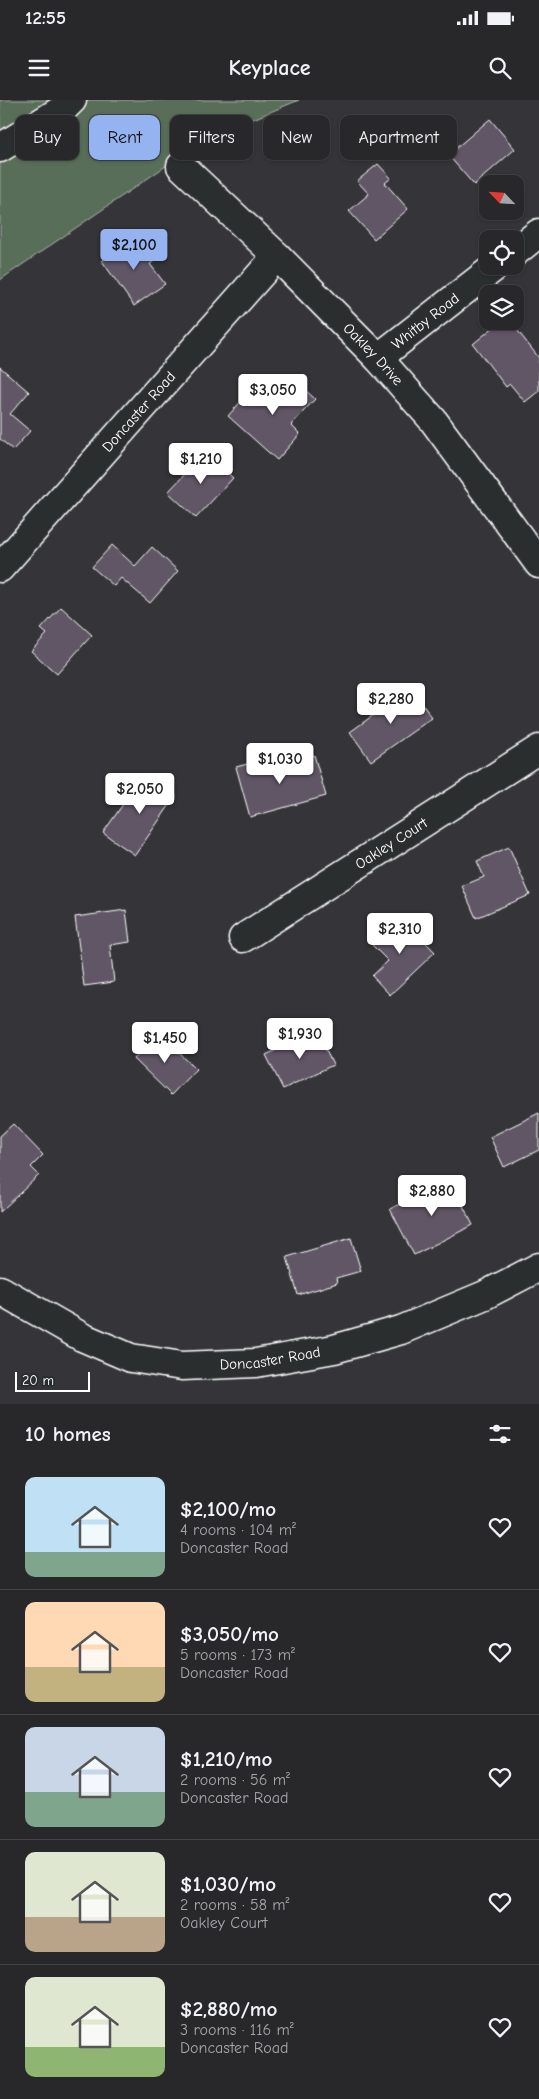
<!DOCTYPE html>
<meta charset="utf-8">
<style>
body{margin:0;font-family:"Comic Neue",sans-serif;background:#303033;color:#f1f3f6;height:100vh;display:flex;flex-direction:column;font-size:19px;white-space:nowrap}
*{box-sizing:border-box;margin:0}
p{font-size:16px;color:#a5a6a9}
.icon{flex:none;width:28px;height:28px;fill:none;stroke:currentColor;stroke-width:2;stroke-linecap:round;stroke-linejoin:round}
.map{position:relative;height:1304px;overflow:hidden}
.panel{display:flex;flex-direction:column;background:#28282b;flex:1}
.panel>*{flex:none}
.banner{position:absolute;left:15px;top:15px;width:510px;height:45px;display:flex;gap:10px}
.needle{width:32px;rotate:295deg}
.tools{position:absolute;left:479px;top:75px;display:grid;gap:10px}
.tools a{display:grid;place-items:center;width:45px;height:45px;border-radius:10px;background:#28282b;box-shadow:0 1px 4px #0004,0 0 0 1px #444447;font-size:25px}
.scale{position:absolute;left:15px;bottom:12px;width:75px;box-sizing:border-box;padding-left:5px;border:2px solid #fff;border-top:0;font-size:14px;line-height:18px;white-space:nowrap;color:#fff;-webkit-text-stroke:4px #2a2d2e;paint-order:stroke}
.price{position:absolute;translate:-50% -42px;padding:0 11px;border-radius:5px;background:#fff;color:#222;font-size:16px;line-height:32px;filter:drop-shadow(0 1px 2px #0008)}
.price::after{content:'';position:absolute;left:50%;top:30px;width:15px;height:11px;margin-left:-8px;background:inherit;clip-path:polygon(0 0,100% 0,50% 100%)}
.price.on{background:#95b2f1;color:#111}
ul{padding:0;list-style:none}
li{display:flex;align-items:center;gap:15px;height:125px;padding:0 25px}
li+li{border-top:1px solid #444447}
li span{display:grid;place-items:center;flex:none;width:140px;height:100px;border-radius:10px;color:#555}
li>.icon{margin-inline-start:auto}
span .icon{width:60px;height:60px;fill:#fffc;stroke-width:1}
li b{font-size:21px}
h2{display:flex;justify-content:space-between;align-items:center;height:60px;padding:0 25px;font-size:21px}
.pill{padding:0 18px;border-radius:10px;background:#28282b;box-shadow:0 1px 4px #0004,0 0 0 1px #444447;font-size:18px;line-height:45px}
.pill.on{background:#95b2f1;color:#111}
.status{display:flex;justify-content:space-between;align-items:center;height:35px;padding:0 25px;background:#28282b;direction:ltr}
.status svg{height:14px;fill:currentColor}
header{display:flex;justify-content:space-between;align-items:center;height:65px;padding:0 25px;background:#28282b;font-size:22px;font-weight:600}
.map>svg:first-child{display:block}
</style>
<div class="status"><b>12:55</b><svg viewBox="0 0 49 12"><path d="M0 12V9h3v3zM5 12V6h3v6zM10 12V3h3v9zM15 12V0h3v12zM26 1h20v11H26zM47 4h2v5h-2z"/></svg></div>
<header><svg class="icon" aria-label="menu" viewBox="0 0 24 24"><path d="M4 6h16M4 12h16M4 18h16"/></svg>Keyplace<svg class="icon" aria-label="search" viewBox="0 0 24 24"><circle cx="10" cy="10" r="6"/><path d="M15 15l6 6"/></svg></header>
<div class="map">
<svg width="539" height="1304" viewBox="0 0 539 1304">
<rect width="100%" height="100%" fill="#353539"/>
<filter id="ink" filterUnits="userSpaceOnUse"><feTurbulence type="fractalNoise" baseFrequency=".02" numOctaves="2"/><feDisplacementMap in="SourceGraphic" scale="10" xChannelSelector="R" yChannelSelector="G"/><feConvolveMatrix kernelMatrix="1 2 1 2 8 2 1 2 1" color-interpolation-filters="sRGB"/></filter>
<g filter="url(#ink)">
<polygon fill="#586e59" stroke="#acb6ac" points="0,0 299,0 205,39 0,180"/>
<g fill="#605766" stroke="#fff">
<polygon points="490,19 515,49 474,85 448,55"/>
<polygon points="378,64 391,78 385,83 408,109 374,139 349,111 369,94 357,81"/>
<polygon points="138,135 155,160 150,164 165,184 134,206 102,161"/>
<polygon points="501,221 510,221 539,258 539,291 525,302 510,284 506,287 473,244"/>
<polygon points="0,267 29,292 10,314 30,331 13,350 0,339"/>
<polygon points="290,276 315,299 291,325 300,334 277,360 228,316 253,288 267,302"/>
<polygon points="206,352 233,378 196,418 168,392"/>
<polygon points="112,445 135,466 152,447 178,471 150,503 121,478 114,486 92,467"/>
<polygon points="61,507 92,535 57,574 31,551 47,534 41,529"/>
<polygon points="411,588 432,618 371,661 350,632"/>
<polygon points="314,655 326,696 250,717 236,667 263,660 265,668"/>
<polygon points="144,674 176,696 135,755 103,733"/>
<polygon points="509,747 530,795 476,818 462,786 484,777 477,761"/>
<polygon points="126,810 130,842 110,845 114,882 84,886 75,817"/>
<polygon points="401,817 435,852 390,895 372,876 388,861 372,845"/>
<polygon points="316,930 333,965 283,989 266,955"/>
<polygon points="158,933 196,969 171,995 134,959"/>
<polygon points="539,1013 539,1050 504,1067 490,1037"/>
<polygon points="13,1024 43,1055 31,1067 39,1075 0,1112 0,1036"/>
<polygon points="449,1079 473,1125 414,1155 390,1109"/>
<polygon points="351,1138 361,1171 336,1178 337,1183 298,1195 287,1157"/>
</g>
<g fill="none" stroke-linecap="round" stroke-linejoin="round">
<g stroke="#fff" stroke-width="31">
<g id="minor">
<polyline points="0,48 63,9 72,0"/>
<path id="s1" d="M181,66l96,90 101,102 55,62 106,144"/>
<polyline points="515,152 539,133"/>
<path id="s2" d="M378,258l118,-92"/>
<path id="s3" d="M0,468l277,-312"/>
<path id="s4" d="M243,838l296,-189"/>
<path id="s5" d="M0,1190l82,47 49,21 51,8 74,-3 78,-14 67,-19 84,-35 54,-28"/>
</g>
</g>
<use href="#minor" stroke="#2a2d2e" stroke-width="28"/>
</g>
</g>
<g text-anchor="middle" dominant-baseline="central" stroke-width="4" stroke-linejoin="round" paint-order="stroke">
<g font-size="15" fill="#fff" stroke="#2a2d2e">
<text stroke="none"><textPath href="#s2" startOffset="60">Whitby Road</textPath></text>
<text stroke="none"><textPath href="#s1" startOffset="269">Oakley Drive</textPath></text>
<text stroke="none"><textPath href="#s3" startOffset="209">Doncaster Road</textPath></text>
<text stroke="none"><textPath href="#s4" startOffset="176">Oakley Court</textPath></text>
<text stroke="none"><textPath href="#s5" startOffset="288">Doncaster Road</textPath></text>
</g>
</g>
</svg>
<div class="tools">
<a><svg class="needle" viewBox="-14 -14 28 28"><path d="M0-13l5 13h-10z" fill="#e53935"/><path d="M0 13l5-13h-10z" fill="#a5a6a9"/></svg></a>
<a><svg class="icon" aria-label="locate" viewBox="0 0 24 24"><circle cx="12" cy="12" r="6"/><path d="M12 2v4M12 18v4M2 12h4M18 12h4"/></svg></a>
<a><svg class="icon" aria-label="layers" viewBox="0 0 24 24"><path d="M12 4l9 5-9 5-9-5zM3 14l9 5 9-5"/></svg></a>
</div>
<div class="scale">20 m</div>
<b class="price on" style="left:134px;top:171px">$2,100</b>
<b class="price" style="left:273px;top:316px">$3,050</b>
<b class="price" style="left:201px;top:385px">$1,210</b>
<b class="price" style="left:391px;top:625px">$2,280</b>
<b class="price" style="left:280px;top:685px">$1,030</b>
<b class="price" style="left:140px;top:715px">$2,050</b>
<b class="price" style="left:400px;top:855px">$2,310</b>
<b class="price" style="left:300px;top:960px">$1,930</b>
<b class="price" style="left:165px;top:964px">$1,450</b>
<b class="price" style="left:432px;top:1117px">$2,880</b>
<div class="banner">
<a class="pill">Buy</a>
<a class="pill on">Rent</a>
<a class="pill">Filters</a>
<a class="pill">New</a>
<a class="pill">Apartment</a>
</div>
</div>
<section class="panel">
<h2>10 homes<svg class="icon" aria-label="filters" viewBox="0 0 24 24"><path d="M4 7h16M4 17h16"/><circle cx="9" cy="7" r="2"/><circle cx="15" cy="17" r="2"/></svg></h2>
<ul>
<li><span style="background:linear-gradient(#bfe0f5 75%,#7fa58c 0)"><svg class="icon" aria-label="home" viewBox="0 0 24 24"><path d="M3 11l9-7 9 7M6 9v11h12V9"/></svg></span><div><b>$2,100/mo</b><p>4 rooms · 104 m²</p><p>Doncaster Road</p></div><svg class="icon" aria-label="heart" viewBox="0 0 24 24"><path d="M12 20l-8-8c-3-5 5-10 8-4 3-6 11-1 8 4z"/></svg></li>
<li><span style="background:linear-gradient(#ffd9b3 65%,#c2b280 0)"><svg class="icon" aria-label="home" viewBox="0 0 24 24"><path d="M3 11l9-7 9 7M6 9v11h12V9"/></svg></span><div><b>$3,050/mo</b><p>5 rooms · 173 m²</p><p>Doncaster Road</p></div><svg class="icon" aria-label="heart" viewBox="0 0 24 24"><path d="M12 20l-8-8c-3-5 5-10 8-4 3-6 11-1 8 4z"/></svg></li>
<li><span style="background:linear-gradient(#c9d6e8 65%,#7fa58c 0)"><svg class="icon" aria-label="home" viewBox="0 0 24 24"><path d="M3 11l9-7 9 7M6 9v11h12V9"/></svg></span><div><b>$1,210/mo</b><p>2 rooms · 56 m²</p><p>Doncaster Road</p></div><svg class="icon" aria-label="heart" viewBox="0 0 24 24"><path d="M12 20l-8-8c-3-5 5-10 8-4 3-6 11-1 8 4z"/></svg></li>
<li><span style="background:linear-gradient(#dfe7d0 65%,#b9a48a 0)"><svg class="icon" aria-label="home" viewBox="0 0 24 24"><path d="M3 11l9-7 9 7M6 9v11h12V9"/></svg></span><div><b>$1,030/mo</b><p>2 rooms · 58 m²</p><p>Oakley Court</p></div><svg class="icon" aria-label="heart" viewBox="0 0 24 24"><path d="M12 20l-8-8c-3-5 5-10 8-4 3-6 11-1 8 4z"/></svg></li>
<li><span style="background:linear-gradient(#dfe7d0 70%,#8fb573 0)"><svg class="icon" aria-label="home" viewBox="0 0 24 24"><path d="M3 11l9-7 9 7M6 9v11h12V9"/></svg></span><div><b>$2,880/mo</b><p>3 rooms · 116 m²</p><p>Doncaster Road</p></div><svg class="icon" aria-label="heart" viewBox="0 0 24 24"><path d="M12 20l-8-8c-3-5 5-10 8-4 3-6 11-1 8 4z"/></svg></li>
</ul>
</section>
